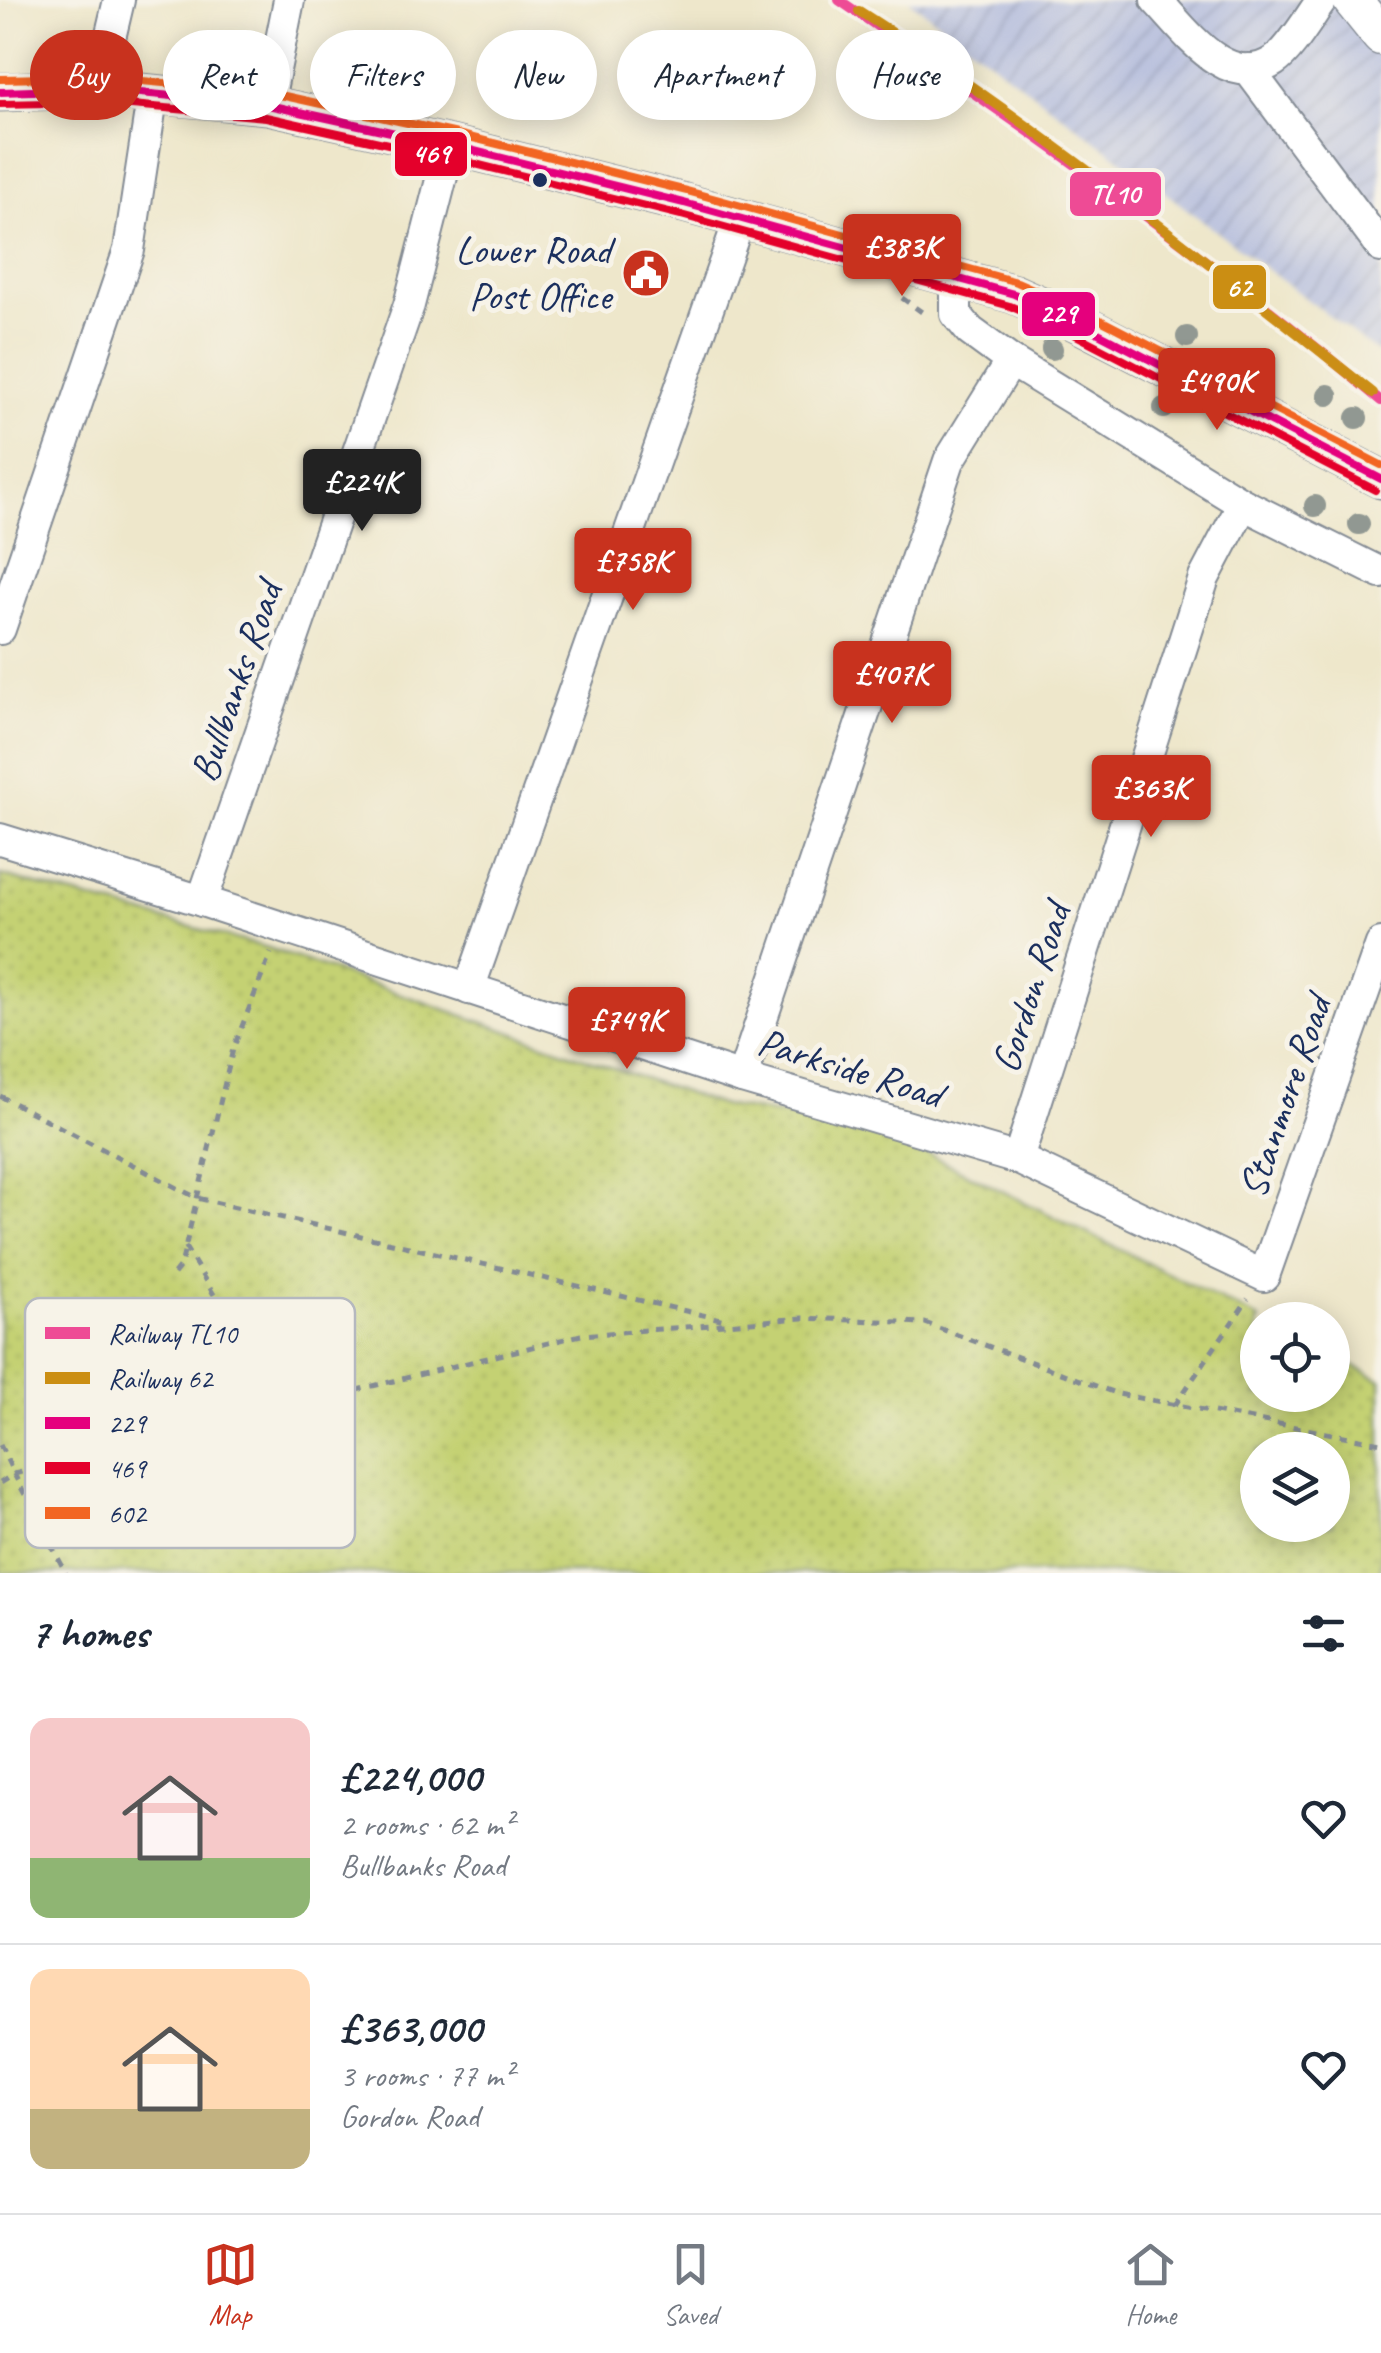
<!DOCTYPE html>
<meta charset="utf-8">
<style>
body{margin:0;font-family:Caveat,sans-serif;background:#f2f2f3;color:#1f2937;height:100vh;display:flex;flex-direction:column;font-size:38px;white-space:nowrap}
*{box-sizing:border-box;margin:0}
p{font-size:32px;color:#747a83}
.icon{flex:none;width:55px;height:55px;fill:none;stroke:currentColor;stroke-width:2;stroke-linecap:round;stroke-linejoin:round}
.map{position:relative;height:1573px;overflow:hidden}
.side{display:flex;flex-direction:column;background:#fff;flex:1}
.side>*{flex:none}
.top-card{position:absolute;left:30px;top:30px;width:1322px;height:90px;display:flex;gap:20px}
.controls{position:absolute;left:1240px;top:1302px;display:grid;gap:20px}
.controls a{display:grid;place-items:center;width:110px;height:110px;border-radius:50%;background:#fff;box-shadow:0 5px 25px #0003;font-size:50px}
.price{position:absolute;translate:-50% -85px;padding:0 22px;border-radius:10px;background:#c8321e;color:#fff;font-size:32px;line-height:65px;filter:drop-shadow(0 2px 5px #0008)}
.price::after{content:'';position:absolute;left:50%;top:60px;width:30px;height:22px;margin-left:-15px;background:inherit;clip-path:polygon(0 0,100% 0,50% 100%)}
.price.current{background:#222;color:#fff}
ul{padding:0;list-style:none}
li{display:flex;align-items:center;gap:30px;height:250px;padding:0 30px}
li+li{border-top:2px solid #e0e1e3}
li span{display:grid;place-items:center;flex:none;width:280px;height:200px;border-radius:20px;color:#555}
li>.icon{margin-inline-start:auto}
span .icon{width:120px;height:120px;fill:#fffc;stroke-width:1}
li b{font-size:42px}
h2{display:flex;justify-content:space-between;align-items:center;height:120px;padding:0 30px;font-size:42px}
.tag{padding:0 35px;border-radius:45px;background:#fff;box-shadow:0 5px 25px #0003;font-size:35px;line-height:90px}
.tag.current{background:#c8321e;color:#fff}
.tabs{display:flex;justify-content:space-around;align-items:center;height:140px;border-top:2px solid #e0e1e3;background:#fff;font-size:28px;color:#747a83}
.tabs a{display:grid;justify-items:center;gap:5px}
.tabs .current{color:#c8321e}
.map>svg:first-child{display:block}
</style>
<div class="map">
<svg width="1381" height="1573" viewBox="0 0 1381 1573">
<defs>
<pattern id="industrial-furrows" width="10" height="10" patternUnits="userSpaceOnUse" patternTransform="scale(2.5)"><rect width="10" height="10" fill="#bcc3de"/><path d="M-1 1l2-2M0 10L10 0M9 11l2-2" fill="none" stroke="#a1a8c1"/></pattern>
<pattern id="park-dots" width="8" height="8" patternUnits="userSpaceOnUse" patternTransform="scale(2.5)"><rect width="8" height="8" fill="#c4d173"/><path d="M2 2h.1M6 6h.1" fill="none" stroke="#a8b466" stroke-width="1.8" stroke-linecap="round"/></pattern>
</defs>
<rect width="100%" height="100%" fill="#f7f3e8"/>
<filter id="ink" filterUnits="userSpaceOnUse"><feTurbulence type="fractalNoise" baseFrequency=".01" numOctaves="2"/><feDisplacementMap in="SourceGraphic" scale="20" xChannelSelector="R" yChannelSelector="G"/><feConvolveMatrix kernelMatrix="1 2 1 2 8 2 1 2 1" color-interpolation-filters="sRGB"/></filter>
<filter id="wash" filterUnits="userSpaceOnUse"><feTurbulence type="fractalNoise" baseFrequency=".0048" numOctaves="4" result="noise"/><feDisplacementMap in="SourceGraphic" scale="40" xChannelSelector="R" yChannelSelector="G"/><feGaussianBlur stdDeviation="2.25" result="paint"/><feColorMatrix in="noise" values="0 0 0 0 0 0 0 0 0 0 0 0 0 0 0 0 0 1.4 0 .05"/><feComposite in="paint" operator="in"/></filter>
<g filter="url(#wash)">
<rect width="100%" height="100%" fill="#eee7cb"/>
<polygon fill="url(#industrial-furrows)" points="909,0 1381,0 1381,355"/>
<path fill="url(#park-dots)" stroke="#708068" stroke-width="2.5" fill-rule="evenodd" d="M0,875l268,73 452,157 160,25 381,190h-3v75h74l1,-39 48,24v193h-1381zM1258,1450h74v75h-74z"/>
</g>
<g filter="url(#ink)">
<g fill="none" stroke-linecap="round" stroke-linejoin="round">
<g stroke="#848b94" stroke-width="34">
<g id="minor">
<path d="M1156,0c29,30 71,92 118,61 16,-10 36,-45 48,-61"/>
<polyline points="1248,69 1381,247"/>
<polyline points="98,89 119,0"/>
<polyline points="268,105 289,0"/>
<polyline points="956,278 956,314 970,331 1011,361 1243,504 1381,573"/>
<polyline points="0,629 129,250 153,92"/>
<polyline points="0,839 202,901 742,1078 1018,1159 1264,1276 1381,944"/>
<polyline points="202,901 409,305 450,145"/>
<polyline points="469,989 740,218"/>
<polyline points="742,1078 949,461 1011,361"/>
<polyline points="1018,1159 1204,578 1243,504"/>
</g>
</g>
<g stroke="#848b94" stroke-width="41">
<g id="major">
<polyline points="1352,0 1381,36"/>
<polyline points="0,92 98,89 268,105 450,145 684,203 1014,294 1077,322 1381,479"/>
</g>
</g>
<g stroke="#848b94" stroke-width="5" stroke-dasharray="8 8" stroke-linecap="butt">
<polyline points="902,298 926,315"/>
<polyline points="0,1096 197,1198 729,1321"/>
<polyline points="185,1247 233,1326 261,1413"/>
<polyline points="174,1274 181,1265 233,1049 271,953"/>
<polyline points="1175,1405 1248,1299"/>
<polyline points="0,1445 14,1474 581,1335 803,1318 925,1323 1118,1394 1381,1443"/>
<polyline points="0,1483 14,1474 66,1573"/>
</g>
<use href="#minor" stroke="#fff" stroke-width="30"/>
<use href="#major" stroke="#fff" stroke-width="38"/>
<g stroke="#f7f3e8" stroke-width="15">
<polyline id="bus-1" points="0,92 98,89 268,105 450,145 684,203 1014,294 1077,322 1381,479"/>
</g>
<g stroke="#f7f3e8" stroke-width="15">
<polyline id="bus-2" points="0,104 98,102 266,117 447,157 681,215 1010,306 1072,333 1375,490"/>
</g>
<g stroke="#f7f3e8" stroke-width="15">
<polyline id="bus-3" points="0,79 99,77 271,93 453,133 687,191 1017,282 1083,311 1381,465"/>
</g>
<use href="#bus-1" stroke="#e5007d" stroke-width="8"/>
<use href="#bus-2" stroke="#e4002b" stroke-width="8"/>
<use href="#bus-3" stroke="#f26522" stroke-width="8"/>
<g stroke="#f7f3e8" stroke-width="18">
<path id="rail-1" d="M839,0c186,127 370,256 542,401"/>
</g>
<g stroke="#f7f3e8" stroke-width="18">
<path id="rail-2" d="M859,11c180,115 347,250 514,382"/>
</g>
<use href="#rail-1" stroke="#ee4b95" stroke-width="10"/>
<use href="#rail-2" stroke="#cb8e13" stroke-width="10"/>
</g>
<g fill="#919892">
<circle cx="1187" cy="337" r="11"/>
<circle cx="1052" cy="349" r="11"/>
<circle cx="1328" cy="395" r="11"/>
<circle cx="1164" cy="408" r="11"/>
<circle cx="1357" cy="418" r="11"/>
<circle cx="1315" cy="506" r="11"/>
<circle cx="1359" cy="524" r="11"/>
</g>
</g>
<defs>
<g id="civic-disc" transform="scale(2.5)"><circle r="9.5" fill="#c8321e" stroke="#f7f3e8"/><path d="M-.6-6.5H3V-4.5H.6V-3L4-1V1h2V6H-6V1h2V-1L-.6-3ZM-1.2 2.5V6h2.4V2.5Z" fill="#fff"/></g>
</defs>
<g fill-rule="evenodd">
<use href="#civic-disc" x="646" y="273"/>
</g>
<circle fill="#1b2f5e" stroke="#f7f3e8" stroke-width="4" cx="540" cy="180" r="9"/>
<g text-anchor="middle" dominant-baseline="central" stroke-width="10" stroke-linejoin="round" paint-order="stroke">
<g font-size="40" fill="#1b2f5e" stroke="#f7f3e8" text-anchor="end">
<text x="611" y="250">Lower Road<tspan x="611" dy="46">Post Office</tspan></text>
</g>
<g font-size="40" fill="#1b2f5e" stroke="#f7f3e8">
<text transform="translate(236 682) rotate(-71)">Bullbanks Road</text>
<text transform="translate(1031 988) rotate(-72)">Gordon Road</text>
<text transform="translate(850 1068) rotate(17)">Parkside Road</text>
<text transform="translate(1285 1097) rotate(-71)">Stanmore Road</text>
</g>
</g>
<rect x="25" y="1298" width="330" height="250" rx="15" fill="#f7f3e8" stroke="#b5b8bf" stroke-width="2.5"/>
<rect x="45" y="1327" width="45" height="12" fill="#ee4b95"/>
<rect x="45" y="1372" width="45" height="12" fill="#cb8e13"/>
<rect x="45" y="1417" width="45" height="12" fill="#e5007d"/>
<rect x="45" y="1462" width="45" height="12" fill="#e4002b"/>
<rect x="45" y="1507" width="45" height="12" fill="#f26522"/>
<g font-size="28" fill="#1b2f5e">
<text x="108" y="1343">Railway TL10</text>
<text x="108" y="1388">Railway 62</text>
<text x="108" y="1433">229</text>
<text x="108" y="1478">469</text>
<text x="108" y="1523">602</text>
</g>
<g stroke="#f7f3e8" stroke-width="4">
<rect x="393" y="130" width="76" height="48" rx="10" fill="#e4002b"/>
<rect x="1068" y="170" width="95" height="48" rx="10" fill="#ee4b95"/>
<rect x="1211" y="263" width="57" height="48" rx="10" fill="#cb8e13"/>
<rect x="1020" y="290" width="77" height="48" rx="10" fill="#e5007d"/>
</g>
<g font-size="28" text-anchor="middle" font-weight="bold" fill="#fff">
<text x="431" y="163">469</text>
<text x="1115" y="203">TL10</text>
<text x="1239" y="297">62</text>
<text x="1058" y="323">229</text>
</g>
</svg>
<div class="controls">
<a><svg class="icon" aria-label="locate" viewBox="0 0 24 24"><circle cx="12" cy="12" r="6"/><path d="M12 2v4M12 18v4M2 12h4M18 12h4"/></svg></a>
<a><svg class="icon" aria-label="layers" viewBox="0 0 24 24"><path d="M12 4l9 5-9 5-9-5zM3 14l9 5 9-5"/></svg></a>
</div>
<b class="price" style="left:902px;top:299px">£383K</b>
<b class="price" style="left:1217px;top:433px">£490K</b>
<b class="price current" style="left:362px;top:534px">£224K</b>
<b class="price" style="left:633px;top:613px">£758K</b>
<b class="price" style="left:892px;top:726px">£407K</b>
<b class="price" style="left:1151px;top:840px">£363K</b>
<b class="price" style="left:627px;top:1072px">£749K</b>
<div class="top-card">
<a class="tag current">Buy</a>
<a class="tag">Rent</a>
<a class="tag">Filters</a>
<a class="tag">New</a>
<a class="tag">Apartment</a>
<a class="tag">House</a>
</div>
</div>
<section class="side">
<h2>7 homes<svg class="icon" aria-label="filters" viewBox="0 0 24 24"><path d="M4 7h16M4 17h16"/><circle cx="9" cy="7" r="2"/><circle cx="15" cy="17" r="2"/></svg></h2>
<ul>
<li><span style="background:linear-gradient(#f6c9c9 70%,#8fb573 0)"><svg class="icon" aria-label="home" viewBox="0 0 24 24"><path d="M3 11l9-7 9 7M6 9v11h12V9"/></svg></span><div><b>£224,000</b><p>2 rooms · 62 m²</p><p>Bullbanks Road</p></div><svg class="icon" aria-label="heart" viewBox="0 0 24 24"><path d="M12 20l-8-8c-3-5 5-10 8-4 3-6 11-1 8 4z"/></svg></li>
<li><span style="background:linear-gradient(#ffd9b3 70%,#c2b280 0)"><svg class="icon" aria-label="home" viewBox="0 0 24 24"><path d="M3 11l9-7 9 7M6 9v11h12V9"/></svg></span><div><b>£363,000</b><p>3 rooms · 77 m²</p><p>Gordon Road</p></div><svg class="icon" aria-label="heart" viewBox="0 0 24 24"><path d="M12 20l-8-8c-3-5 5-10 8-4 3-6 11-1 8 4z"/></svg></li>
</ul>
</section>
<nav class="tabs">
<a class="current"><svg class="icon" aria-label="map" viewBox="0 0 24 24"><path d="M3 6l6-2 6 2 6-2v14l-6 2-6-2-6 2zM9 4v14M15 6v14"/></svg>Map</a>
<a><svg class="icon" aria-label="saved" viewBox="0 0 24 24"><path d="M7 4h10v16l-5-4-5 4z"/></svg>Saved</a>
<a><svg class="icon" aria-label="home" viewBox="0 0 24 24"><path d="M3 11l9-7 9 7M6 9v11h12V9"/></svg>Home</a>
</nav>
